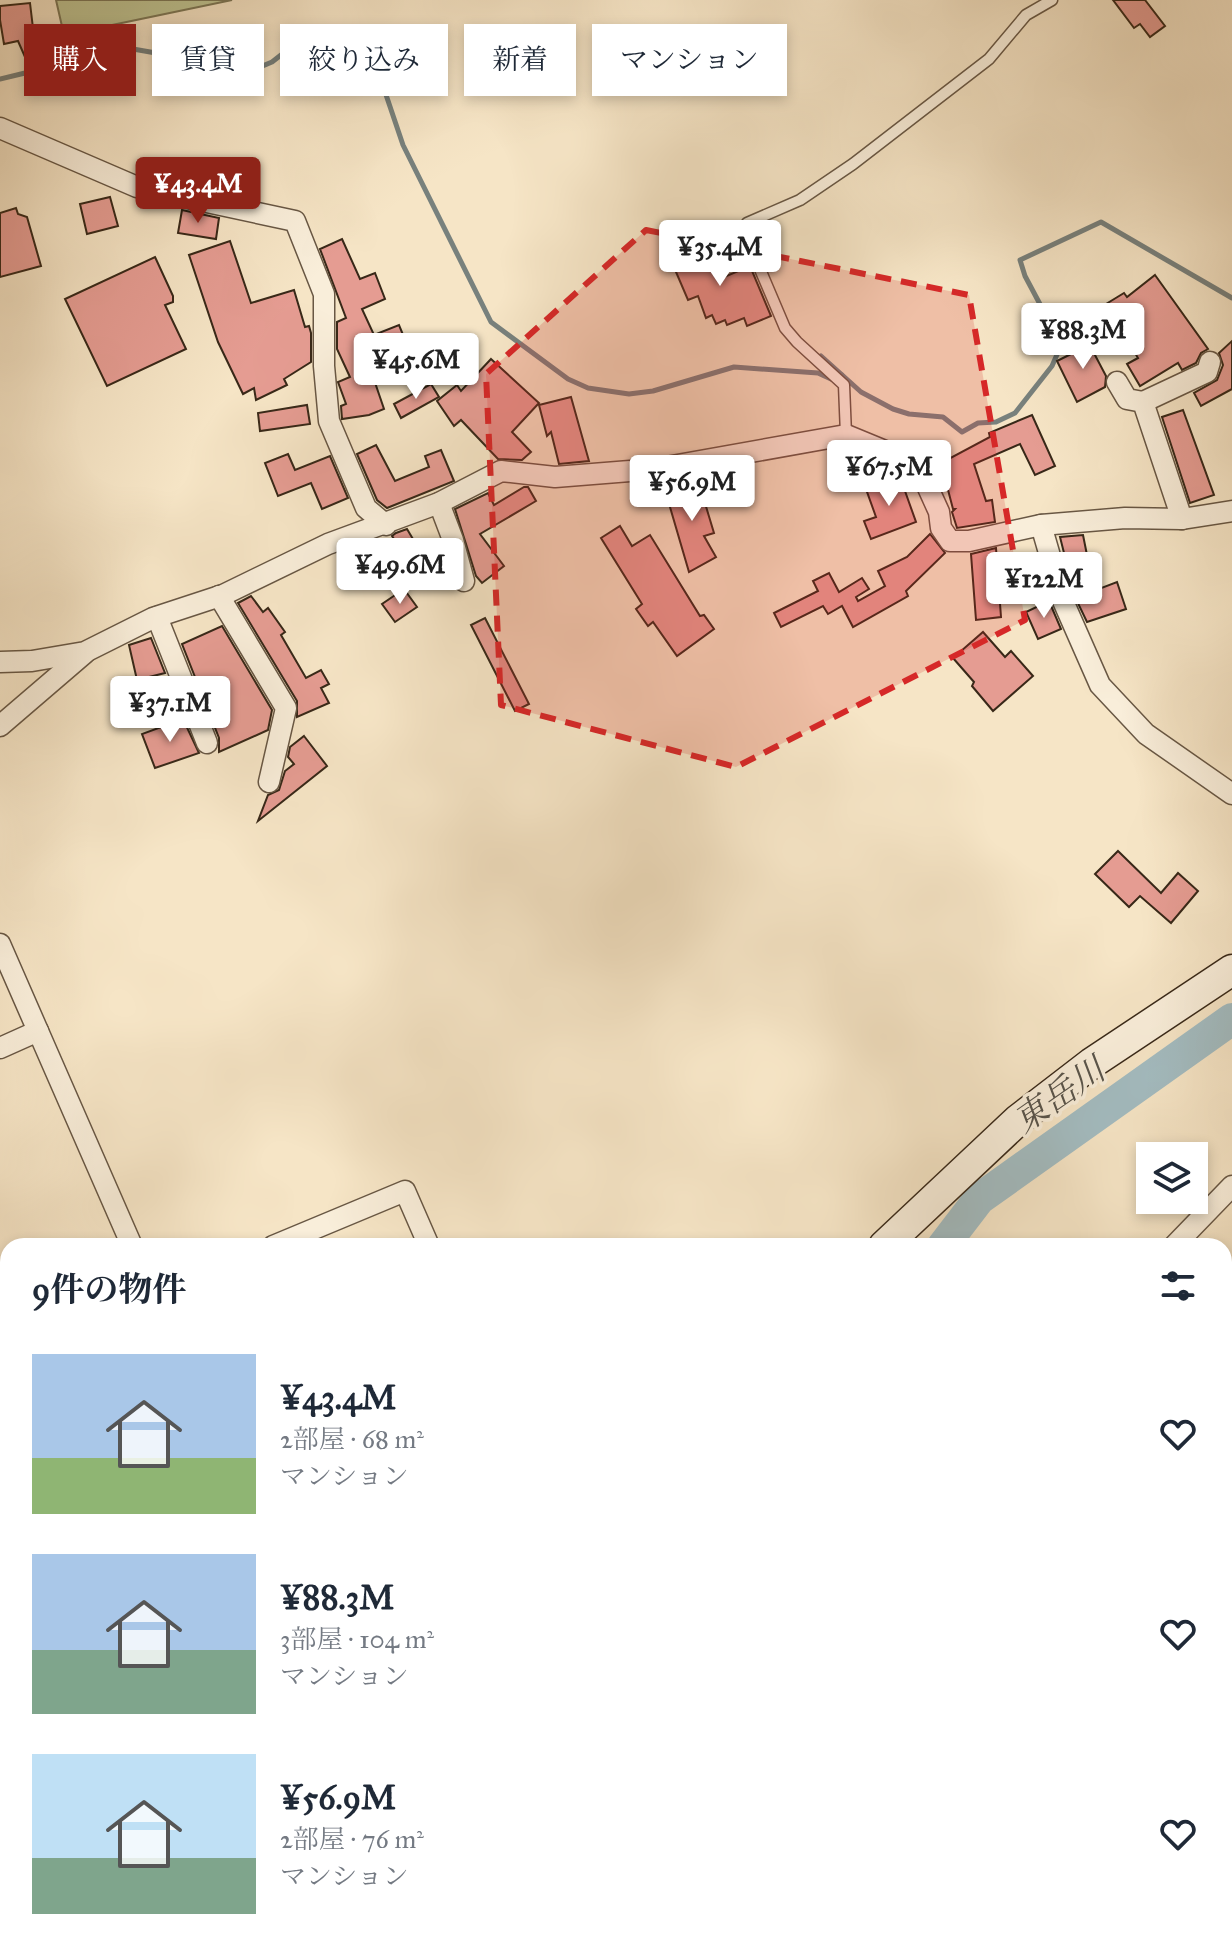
<!DOCTYPE html>
<html lang="ja">
<meta charset="utf-8">
<style>
body{margin:0;font-family:"IM FELL Great Primer","Noto Serif JP",serif;background:#f2f2f3;color:#1f2937;height:100vh;display:flex;flex-direction:column;font-size:30px;white-space:nowrap}
*{box-sizing:border-box;margin:0}
p{font-size:26px;color:#747a83}
.icon{flex:none;width:44px;height:44px;fill:none;stroke:currentColor;stroke-width:2;stroke-linecap:round;stroke-linejoin:round}
.map{position:relative;flex:1;overflow:hidden}
.side{position:absolute;left:0px;top:1238px;width:1232px;height:712px;display:flex;flex-direction:column;background:#fff;border-radius:24px 24px 0 0;box-shadow:0 4px 12px #0003}
.side>*{flex:none}
.banner{position:absolute;left:24px;top:24px;width:800px;height:72px;display:flex;gap:16px}
.controls{position:absolute;left:1136px;top:1142px;display:grid;gap:16px}
.controls a{display:grid;place-items:center;width:72px;height:72px;border-radius:0px;background:#fff;box-shadow:0 4px 12px #0003;font-size:40px}
.price{position:absolute;translate:-50% -68px;padding:0 18px;border-radius:8px;background:#fff;color:#222;font-size:26px;line-height:52px;filter:drop-shadow(0 2px 4px #0008)}
.price::after{content:'';position:absolute;left:50%;top:48px;width:24px;height:18px;margin-left:-12px;background:inherit;clip-path:polygon(0 0,100% 0,50% 100%)}
.price.active{background:#8f2418;color:#fff}
ul{padding:0;list-style:none}
li{display:flex;align-items:center;gap:24px;height:200px;padding:0 32px}
li span{display:grid;place-items:center;flex:none;width:224px;height:160px;border-radius:0px;color:#555}
li>.icon{margin-inline-start:auto}
span .icon{width:96px;height:96px;fill:#fffc;stroke-width:1}
li b{font-size:34px}
h2{display:flex;justify-content:space-between;align-items:center;height:96px;padding:0 32px;font-size:34px}
.pill{padding:0 28px;border-radius:0px;background:#fff;box-shadow:0 4px 12px #0003;font-size:28px;line-height:72px}
.pill.active{background:#8f2418;color:#fff}
.map>svg:first-child{display:block}
</style>
<div class="map">
<svg width="1232" height="1950" viewBox="0 0 1232 1950">
<rect width="100%" height="100%" fill="#f6e5c6"/>
<filter id="stains"><feTurbulence type="fractalNoise" baseFrequency=".0025" numOctaves="4"/><feColorMatrix values="0 0 0 0 .2 0 0 0 0 .09 0 0 0 0 .02 0 0 0 .5 -.17"/></filter>
<radialGradient id="worn" r=".72"><stop offset=".6" stop-color="#630" stop-opacity="0"/><stop offset="1" stop-color="#630" stop-opacity=".3"/></radialGradient>
<polygon fill="#bec493" stroke="#7b7656" stroke-width="2" points="56,0 232,0 64,35"/>
<g fill="none" stroke-linecap="round" stroke-linejoin="round">
<g stroke="#78817d" stroke-width="5">
<polyline points="0,79 25,73 84,44 93,42 253,70 272,62 304,37 320,36 358,44 369,55 381,80 403,145 491,322 568,379 588,388 629,394 653,391 734,367 818,373 831,379 842,375"/>
<polyline points="821,356 861,392 893,409 909,414 943,417 962,432 978,423 996,422 1015,413 1052,366 1059,350 1050,323 1025,276 1020,260 1101,222 1232,298"/>
</g>
<g stroke="#a3bcc1" stroke-width="32">
<polyline points="943,1246 979,1199 1232,1019"/>
<polyline points="1224,1816 1232,1810"/>
<polyline points="409,1950 415,1942"/>
<polyline points="1043,1950 1059,1942"/>
</g>
</g>
<g fill="#e59c92" stroke="#382818" stroke-width="2">
<polygon points="1113,0 1145,0 1165,26 1150,37 1140,24 1134,28"/>
<polygon points="30,3 35,45 50,38 54,52 37,61 39,81 36,82 18,41 4,44 0,20 0,6"/>
<polygon points="110,197 118,226 87,234 80,204"/>
<polygon points="16,208 18,214 27,217 41,266 0,277 0,213"/>
<polygon points="182,210 219,218 216,239 178,233"/>
<polygon points="342,239 360,279 375,273 385,299 362,309 374,335 399,325 406,342 367,359 384,409 369,415 342,419 341,406 346,404 338,382 350,377 337,349 337,322 346,318 320,249"/>
<polygon points="230,241 251,303 294,290 305,327 309,326 311,333 311,362 284,379 287,385 256,400 254,388 243,394 218,342 189,255"/>
<polygon points="707,243 722,278 750,266 771,316 747,326 744,318 727,325 725,320 716,324 712,315 706,318 698,296 688,300 670,258"/>
<polygon points="155,257 173,296 173,302 165,305 186,349 107,386 65,299"/>
<polygon points="1155,275 1208,349 1201,353 1196,363 1182,370 1178,363 1140,386 1127,364 1138,358 1106,304 1124,293 1127,297"/>
<polygon points="1086,338 1106,376 1105,387 1077,402 1057,361 1075,352 1071,346"/>
<polygon points="1232,341 1232,389 1201,406 1194,393 1217,380 1223,365 1219,353"/>
<polygon points="491,359 539,403 512,432 531,452 522,460 498,459 461,420 454,426 437,401 457,385 461,391"/>
<polygon points="431,384 439,397 401,418 394,404"/>
<polygon points="571,397 589,461 559,464 551,432 547,436 539,405"/>
<polygon points="307,405 310,424 260,431 258,413"/>
<polygon points="1183,410 1214,495 1190,503 1162,417"/>
<polygon points="1032,415 1055,466 1035,475 1020,444 974,464 986,501 992,500 995,522 957,528 952,512 955,509 953,509 941,463 990,437 989,433"/>
<polygon points="376,445 395,481 429,467 425,456 441,450 454,481 387,508 377,500 357,454"/>
<polygon points="288,454 295,470 330,456 348,498 322,509 311,483 278,496 265,463"/>
<polygon points="900,477 916,522 871,539 864,521 876,517 866,489"/>
<polygon points="698,480 714,533 704,536 716,557 689,572 665,490"/>
<polygon points="524,487 528,487 536,501 480,534 504,566 482,583 476,576 455,509 488,493 494,505"/>
<polygon points="620,526 632,546 650,535 700,616 704,615 714,629 677,656 653,622 648,626 636,609 642,604 601,538"/>
<polygon points="407,529 423,556 414,562 416,572 403,584 381,546 394,539 392,536 396,533"/>
<polygon points="930,534 945,553 906,591 908,596 853,627 842,606 828,614 823,606 781,627 774,613 818,591 813,581 829,573 839,592 862,578 869,589 856,597 858,601 885,586 878,571 907,557"/>
<polygon points="1083,535 1087,555 1092,554 1099,589 1117,582 1126,609 1087,622 1075,597 1060,537"/>
<polygon points="996,548 1001,617 976,620 971,554"/>
<polygon points="404,589 417,607 395,622 382,604"/>
<polygon points="251,596 263,612 268,608 285,632 281,635 306,678 321,670 329,684 321,688 329,703 297,717 297,701 238,603"/>
<polygon points="1049,601 1061,629 1038,639 1026,612"/>
<polygon points="485,618 529,704 515,711 471,625"/>
<polygon points="222,626 272,710 268,730 219,752 219,738 182,644"/>
<polygon points="983,632 1005,657 1011,651 1033,676 993,711 972,686 974,682 953,658"/>
<polygon points="151,638 165,673 137,680 129,645"/>
<polygon points="183,719 199,753 155,768 142,734"/>
<polygon points="304,736 327,766 258,821 268,795 279,790 285,771 294,764 288,757 290,747"/>
<polygon points="1118,851 1161,893 1178,873 1198,891 1171,923 1140,896 1129,907 1095,874"/>
</g>
<g fill="none" stroke-linecap="round" stroke-linejoin="round">
<g stroke="#685744" stroke-width="13">
<polyline id="lane" points="846,435 844,385 797,342 785,328 743,229 747,223 800,200 853,164 989,59 1026,15 1052,0"/>
</g>
<g stroke="#685744" stroke-width="23">
<g id="street">
<polyline points="0,128 137,187 295,221 324,294 324,366 329,421 366,508 386,525"/>
<polyline points="1117,382 1127,399 1143,402 1182,519"/>
<polyline points="1143,402 1207,372 1210,362"/>
<polyline points="439,503 453,540 464,581"/>
<polyline points="1041,525 1063,601 1100,685 1146,734 1232,794"/>
<polyline points="219,596 286,708 269,782"/>
<polyline points="157,617 207,743"/>
<polyline points="0,662 32,661 85,652 153,618 223,595 328,544 439,503 501,471 555,477 655,469 846,435 909,461 920,470 939,512 941,528 950,541 969,541 1041,525 1125,518 1182,519 1232,511"/>
<polyline points="0,726 85,653"/>
<polyline points="0,944 38,1031 0,1048"/>
<polyline points="38,1031 132,1246"/>
<polyline points="273,1246 405,1191 429,1246"/>
<polyline points="1174,1246 1232,1186"/>
<polyline points="0,1364 8,1361"/>
<polyline points="274,1950 276,1942"/>
<polyline points="370,1950 376,1942"/>
<polyline points="547,1950 557,1942"/>
</g>
</g>
<g stroke="#382818" stroke-width="33">
<g id="secondary">
<polyline points="884,1246 1018,1120 1092,1063 1232,970"/>
<polyline points="0,1690 8,1686"/>
</g>
</g>
<use href="#lane" stroke="#f9eeda" stroke-width="10"/>
<use href="#street" stroke="#f9eeda" stroke-width="20"/>
<use href="#secondary" stroke="#f9eeda" stroke-width="30"/>
</g>
<path fill="#d62828" fill-opacity="0.2" stroke="#d62828" stroke-width="6" stroke-dasharray="16 10" stroke-linejoin="round" d="M646,230l323,65 56,325 -289,147 -235,-62 -15,-331z"/>
<g text-anchor="middle" dominant-baseline="central" stroke-width="7" stroke-linejoin="round" paint-order="stroke">
<g font-size="34" font-style="italic" fill="#58544b" stroke="#f9eeda">
<text transform="translate(1059 1095) rotate(-35)">東岳川</text>
</g>
</g>
<rect width="100%" height="100%" filter="url(#stains)"/>
<rect width="100%" height="100%" fill="url(#worn)"/>
</svg>
<div class="controls">
<a><svg class="icon" aria-label="layers" viewBox="0 0 24 24"><path d="M12 4l9 5-9 5-9-5zM3 14l9 5 9-5"/></svg></a>
</div>
<b class="price active" style="left:198px;top:225px">¥43.4M</b>
<b class="price" style="left:720px;top:288px">¥35.4M</b>
<b class="price" style="left:1083px;top:371px">¥88.3M</b>
<b class="price" style="left:416px;top:401px">¥45.6M</b>
<b class="price" style="left:889px;top:508px">¥67.5M</b>
<b class="price" style="left:692px;top:523px">¥56.9M</b>
<b class="price" style="left:400px;top:606px">¥49.6M</b>
<b class="price" style="left:1044px;top:620px">¥122M</b>
<b class="price" style="left:170px;top:744px">¥37.1M</b>
<div class="banner">
<a class="pill active">購入</a>
<a class="pill">賃貸</a>
<a class="pill">絞り込み</a>
<a class="pill">新着</a>
<a class="pill">マンション</a>
</div>
<section class="side">
<h2>9件の物件<svg class="icon" aria-label="filters" viewBox="0 0 24 24"><path d="M4 7h16M4 17h16"/><circle cx="9" cy="7" r="2"/><circle cx="15" cy="17" r="2"/></svg></h2>
<ul>
<li><span style="background:linear-gradient(#a9c7e8 65%,#8fb573 0)"><svg class="icon" aria-label="home" viewBox="0 0 24 24"><path d="M3 11l9-7 9 7M6 9v11h12V9"/></svg></span><div><b>¥43.4M</b><p>2部屋 · 68 m²</p><p>マンション</p></div><svg class="icon" aria-label="heart" viewBox="0 0 24 24"><path d="M12 20l-8-8c-3-5 5-10 8-4 3-6 11-1 8 4z"/></svg></li>
<li><span style="background:linear-gradient(#a9c7e8 60%,#7fa58c 0)"><svg class="icon" aria-label="home" viewBox="0 0 24 24"><path d="M3 11l9-7 9 7M6 9v11h12V9"/></svg></span><div><b>¥88.3M</b><p>3部屋 · 104 m²</p><p>マンション</p></div><svg class="icon" aria-label="heart" viewBox="0 0 24 24"><path d="M12 20l-8-8c-3-5 5-10 8-4 3-6 11-1 8 4z"/></svg></li>
<li><span style="background:linear-gradient(#bfe0f5 65%,#7fa58c 0)"><svg class="icon" aria-label="home" viewBox="0 0 24 24"><path d="M3 11l9-7 9 7M6 9v11h12V9"/></svg></span><div><b>¥56.9M</b><p>2部屋 · 76 m²</p><p>マンション</p></div><svg class="icon" aria-label="heart" viewBox="0 0 24 24"><path d="M12 20l-8-8c-3-5 5-10 8-4 3-6 11-1 8 4z"/></svg></li>
</ul>
</section>
</div>
